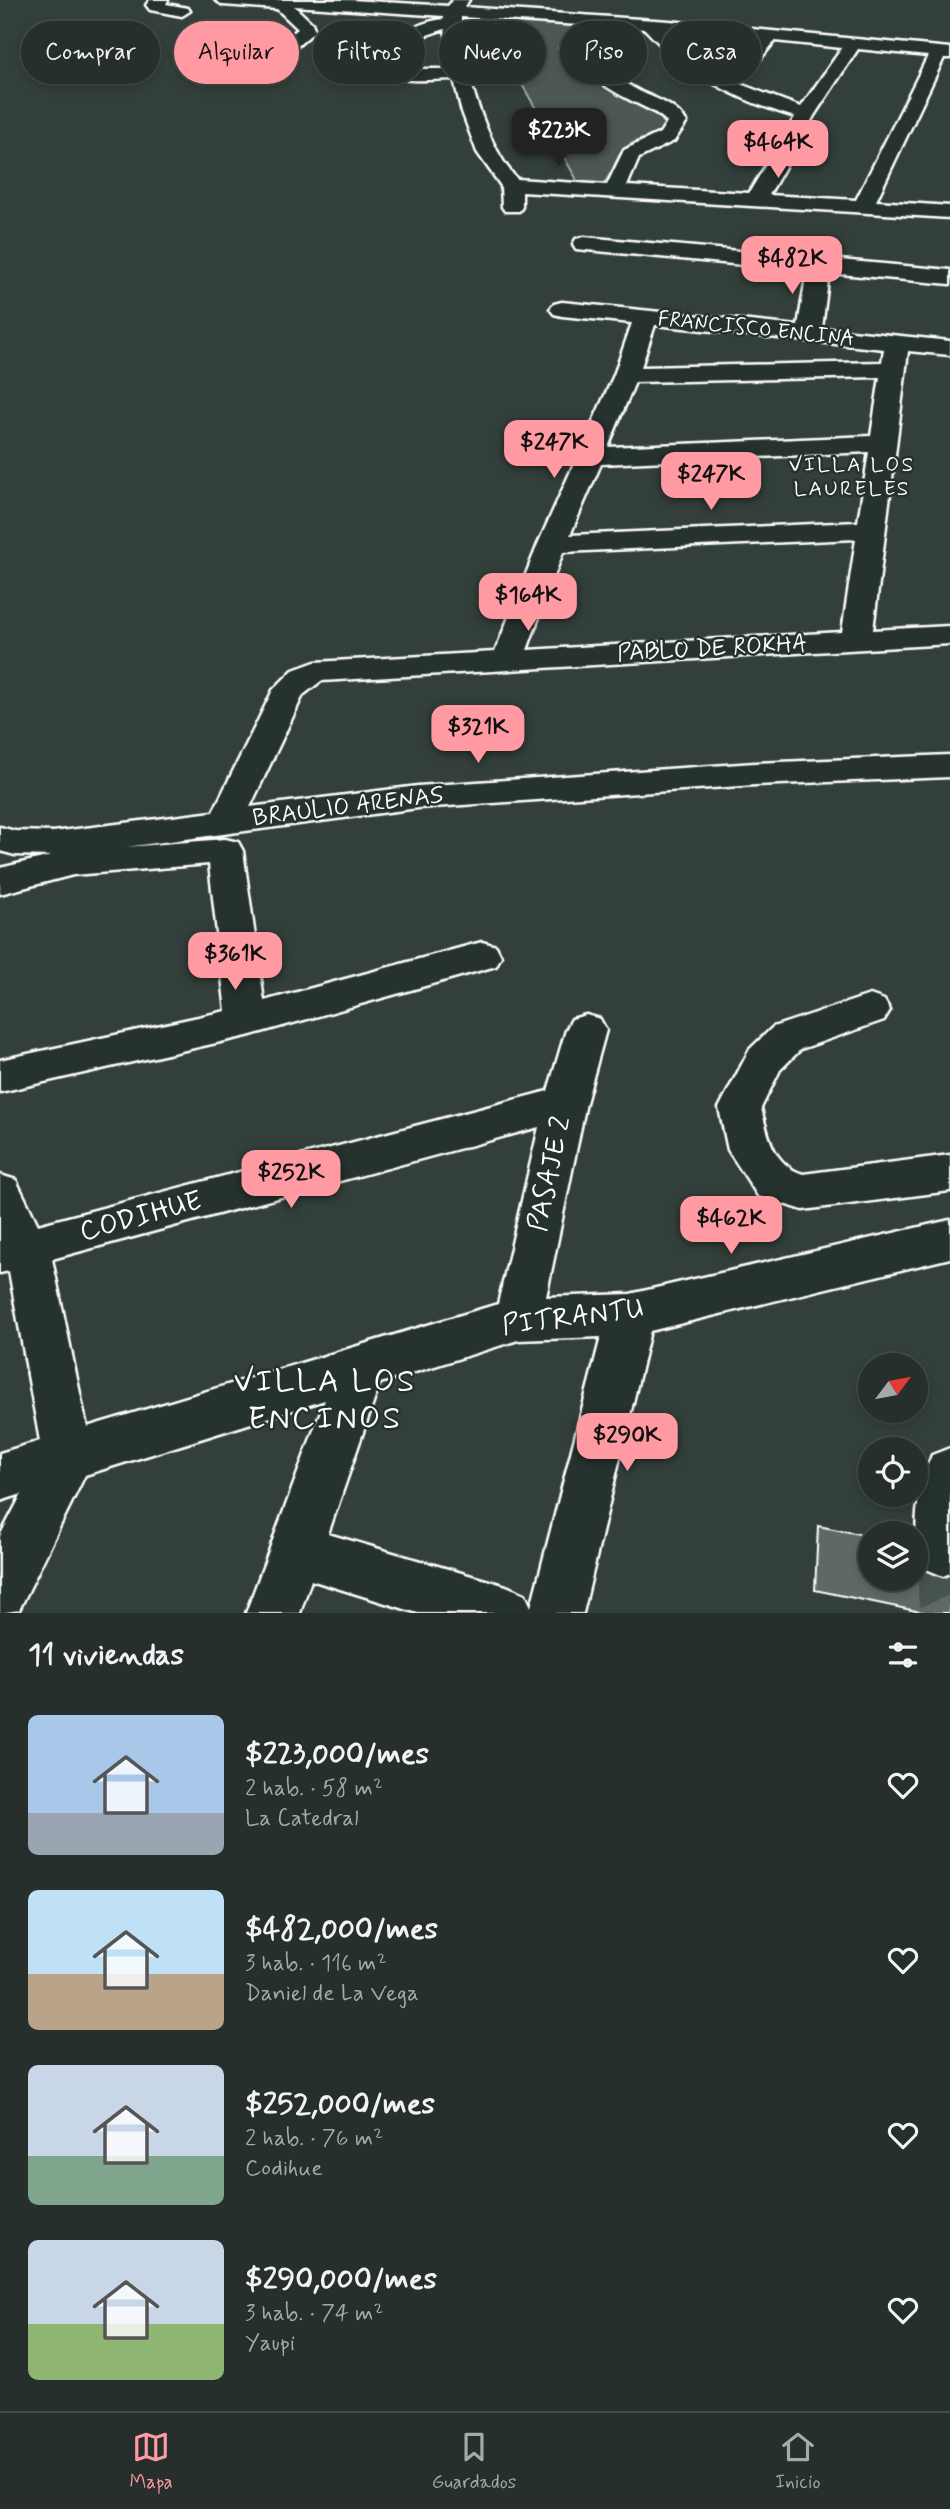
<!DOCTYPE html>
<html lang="es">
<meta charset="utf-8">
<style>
body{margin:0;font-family:Mynerve,sans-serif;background:#323b38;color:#f1f3f6;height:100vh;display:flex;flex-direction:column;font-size:26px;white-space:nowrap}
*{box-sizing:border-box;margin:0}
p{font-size:23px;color:#a4a9a9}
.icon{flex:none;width:38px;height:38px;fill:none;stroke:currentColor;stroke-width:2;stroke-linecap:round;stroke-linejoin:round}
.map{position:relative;height:1613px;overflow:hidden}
.side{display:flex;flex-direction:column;background:#262f2c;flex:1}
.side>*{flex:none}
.hud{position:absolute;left:21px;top:21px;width:908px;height:63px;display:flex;gap:14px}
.needle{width:46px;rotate:58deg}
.tools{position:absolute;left:858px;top:1353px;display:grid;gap:14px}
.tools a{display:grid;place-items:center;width:70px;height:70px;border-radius:50%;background:#262f2c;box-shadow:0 4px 10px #0003,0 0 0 2px #424a48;font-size:35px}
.price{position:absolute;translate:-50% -60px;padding:0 16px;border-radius:14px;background:#ff9aa2;color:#111;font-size:23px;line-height:46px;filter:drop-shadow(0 2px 4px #0008)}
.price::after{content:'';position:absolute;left:50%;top:42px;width:21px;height:16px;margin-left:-10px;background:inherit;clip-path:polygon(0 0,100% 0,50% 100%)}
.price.on{background:#222;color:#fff}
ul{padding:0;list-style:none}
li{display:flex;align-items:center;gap:21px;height:175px;padding:0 28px}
li span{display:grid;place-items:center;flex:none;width:196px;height:140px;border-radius:10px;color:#555}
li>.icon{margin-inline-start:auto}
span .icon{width:84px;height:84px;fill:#fffc;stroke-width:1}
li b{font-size:30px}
h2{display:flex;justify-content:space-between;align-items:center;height:84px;padding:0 28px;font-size:30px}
.tag{padding:0 24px;border-radius:32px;background:#262f2c;box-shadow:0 4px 10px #0003,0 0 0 2px #424a48;font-size:24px;line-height:63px}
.tag.on{background:#ff9aa2;color:#111}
.tabs{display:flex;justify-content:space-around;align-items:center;height:98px;border-top:2px solid #424a48;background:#262f2c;font-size:19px;color:#a4a9a9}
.tabs a{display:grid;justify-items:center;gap:4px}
.tabs .on{color:#ff9aa2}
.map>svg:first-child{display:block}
</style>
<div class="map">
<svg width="950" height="1613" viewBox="0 0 950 1613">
<rect width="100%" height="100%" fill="#333f3a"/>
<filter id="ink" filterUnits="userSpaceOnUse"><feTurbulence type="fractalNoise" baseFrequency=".0143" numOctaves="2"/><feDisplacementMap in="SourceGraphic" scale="14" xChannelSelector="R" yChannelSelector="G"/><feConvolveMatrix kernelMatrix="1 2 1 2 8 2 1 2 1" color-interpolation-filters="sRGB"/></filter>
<g filter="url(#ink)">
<path fill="#4d5853" stroke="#a6aca9" stroke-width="2" d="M488,18l90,3 -20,27 59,44 43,23 5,11c-11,13 -23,11 -36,19 -13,8 -15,28 -26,39l-25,4 -2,-10 -60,-104z"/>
<polygon fill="#5f6964" stroke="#fff" stroke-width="2" points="818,1526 870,1536 870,1578 915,1578 915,1545 923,1570 942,1578 950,1576 950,1613 926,1613 815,1590"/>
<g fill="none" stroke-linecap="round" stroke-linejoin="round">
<polyline stroke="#47524e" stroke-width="48" stroke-dasharray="48 24" stroke-linecap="butt" points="943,1550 942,1596 949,1613"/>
<g stroke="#fff" stroke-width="5">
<g id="minor">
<polygon points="150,0 168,0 166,4 188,8 190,11 182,16 150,10 146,5"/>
<path d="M215,0h136l97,6 5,-6h16l-5,7 205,14 281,27v10h-6l-68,143 74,5v12l-428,-26v15l-3,4h-14l-3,-4 -1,-21 -24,-34 -16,-43 -7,-30c-23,0 -60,7 -76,-12 20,-29 29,-43 66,-48v-3l-150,-10 18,17 3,8 -35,30h-12l-3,-4 3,-4 30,-24 -21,-20 -54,-4zM461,17l118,8 -17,20c17,25 41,41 68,55 13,7 27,11 37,22l-7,11 -36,17 -17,35 -90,-6c-31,-33 -57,-117 -56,-162zM596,26l49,3c41,45 92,71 150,88l-46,76 -122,-7 12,-28 35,-17 13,-19c-12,-17 -28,-22 -46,-30 -22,-12 -46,-26 -61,-47zM445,29l7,40h-45l-10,-4 21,-27zM665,31h4l89,9 -32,37 -37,-24zM775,41l67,7 -41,59 -61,-23zM858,49l70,7 -72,144 -87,-5 46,-81z"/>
<path d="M584,237l366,33v14l-121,-11 -7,55 128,13v14l-42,-4 -35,279 77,-4v18l-629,37 -18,14 -53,112 168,-21 337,-23 195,-8v22l-195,8 -337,23 -292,39 99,-8 13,3 5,9 21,150 218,-59 14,4 5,10 -5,10 -249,70 -247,56v-32l226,-49 -17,-147 -136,11 -73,19v-26l51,-12 -36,-1 -15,-4v-24l15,4 38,1 160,-20 60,-122 20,-20 22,-8 180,-10 43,-108 76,-169 18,-52 -70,-7 -8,-2 -4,-5 4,-5 8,-2 236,24 9,-55 -231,-22 -3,-5 3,-5zM655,325l229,24 -2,13 -241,5zM880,377l-9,59 -263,11 27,-65zM869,452l-11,70 -288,13 31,-71zM856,539l-14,93 -315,18 36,-98z"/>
<path d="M870,995l14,5 6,10 -6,10 -83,29 -21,21 -19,38c7,28 12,57 42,66l147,-19v36l-147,19 -45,-14 -30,-46 -9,-42 31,-59 23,-22z"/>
<path d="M586,1015l14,4 6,11 -20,73 -40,194 84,-3 320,-74v38l-300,73 -67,282h-165l-107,-33 -11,33h-54l79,-213 -240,75 -66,135 -19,3v-77l22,-42 -22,7v-48l40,-12 -31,-170 -9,2v-98l16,5 22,45 510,-134 18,-61 6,-11zM539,1127l-41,177 -411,123 -35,-168zM601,1337l-70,270 -6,-13 -19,-8 -178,-52 52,-151 138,-43z"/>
<path d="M950,1448v125l-7,3 -19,-8c-14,-35 -7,-78 8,-113z"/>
</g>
</g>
<use href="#minor" fill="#26332d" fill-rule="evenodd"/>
</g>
</g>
<g text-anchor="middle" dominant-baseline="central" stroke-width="5" stroke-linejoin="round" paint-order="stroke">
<g font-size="21" fill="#fff" stroke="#26332d">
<text transform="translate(756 329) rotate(6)">FRANCISCO ENCINA</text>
</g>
<g font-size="21" letter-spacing="2" fill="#fff" stroke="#26332d">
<text x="852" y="465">VILLA LOS<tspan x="852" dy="24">LAURELES</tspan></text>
</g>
<g font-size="24" fill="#fff" stroke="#26332d">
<text transform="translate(712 649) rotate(-3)">PABLO DE ROKHA</text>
<text transform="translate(348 807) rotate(-7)">BRAULIO ARENAS</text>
</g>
<g font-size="28" fill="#fff" stroke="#26332d">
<text transform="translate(550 1174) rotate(-78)">PASAJE 2</text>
<text transform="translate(141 1217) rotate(-15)">CODIHUE</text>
<text transform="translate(573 1318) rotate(-7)">PITRANTU</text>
</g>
<g font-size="32" letter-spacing="2" fill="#fff" stroke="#26332d">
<text x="325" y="1382">VILLA LOS<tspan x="325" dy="37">ENCINOS</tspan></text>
</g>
</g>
</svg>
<div class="tools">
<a><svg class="needle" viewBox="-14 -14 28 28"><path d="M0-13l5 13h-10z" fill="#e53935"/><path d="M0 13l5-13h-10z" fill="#a4a9a9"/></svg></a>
<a><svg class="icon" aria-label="locate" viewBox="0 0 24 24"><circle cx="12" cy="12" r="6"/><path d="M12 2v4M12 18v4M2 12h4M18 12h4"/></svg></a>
<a><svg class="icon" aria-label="layers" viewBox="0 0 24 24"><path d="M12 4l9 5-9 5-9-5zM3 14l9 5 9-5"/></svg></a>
</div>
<b class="price on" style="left:559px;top:168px">$223K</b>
<b class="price" style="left:778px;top:180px">$464K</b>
<b class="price" style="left:792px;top:296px">$482K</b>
<b class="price" style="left:554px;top:480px">$247K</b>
<b class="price" style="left:711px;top:512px">$247K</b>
<b class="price" style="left:528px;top:633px">$164K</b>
<b class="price" style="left:478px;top:765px">$321K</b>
<b class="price" style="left:235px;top:992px">$361K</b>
<b class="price" style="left:291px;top:1210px">$252K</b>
<b class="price" style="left:731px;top:1256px">$462K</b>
<b class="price" style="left:627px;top:1473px">$290K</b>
<div class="hud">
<a class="tag">Comprar</a>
<a class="tag on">Alquilar</a>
<a class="tag">Filtros</a>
<a class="tag">Nuevo</a>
<a class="tag">Piso</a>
<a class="tag">Casa</a>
</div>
</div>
<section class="side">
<h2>11 viviendas<svg class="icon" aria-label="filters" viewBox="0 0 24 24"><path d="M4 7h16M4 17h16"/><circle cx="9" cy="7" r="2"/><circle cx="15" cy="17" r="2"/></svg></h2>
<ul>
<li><span style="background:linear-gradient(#a9c7e8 70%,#9aa5b1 0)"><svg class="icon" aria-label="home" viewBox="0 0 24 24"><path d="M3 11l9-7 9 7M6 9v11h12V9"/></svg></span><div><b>$223,000/mes</b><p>2 hab. · 58 m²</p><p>La Catedral</p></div><svg class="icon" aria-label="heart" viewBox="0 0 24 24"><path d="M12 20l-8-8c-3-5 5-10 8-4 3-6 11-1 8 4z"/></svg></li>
<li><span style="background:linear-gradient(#bfe0f5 60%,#b9a48a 0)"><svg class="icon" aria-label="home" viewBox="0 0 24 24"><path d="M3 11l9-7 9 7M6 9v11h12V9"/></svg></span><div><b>$482,000/mes</b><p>3 hab. · 116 m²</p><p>Daniel de La Vega</p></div><svg class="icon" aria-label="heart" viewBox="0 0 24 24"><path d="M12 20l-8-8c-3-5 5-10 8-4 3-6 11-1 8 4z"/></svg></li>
<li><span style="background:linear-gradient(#c9d6e8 65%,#7fa58c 0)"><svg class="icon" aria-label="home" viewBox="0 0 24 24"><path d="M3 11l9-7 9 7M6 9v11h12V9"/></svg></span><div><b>$252,000/mes</b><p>2 hab. · 76 m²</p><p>Codihue</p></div><svg class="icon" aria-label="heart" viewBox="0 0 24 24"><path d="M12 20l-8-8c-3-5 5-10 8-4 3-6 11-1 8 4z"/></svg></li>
<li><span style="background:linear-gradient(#c9d6e8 60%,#8fb573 0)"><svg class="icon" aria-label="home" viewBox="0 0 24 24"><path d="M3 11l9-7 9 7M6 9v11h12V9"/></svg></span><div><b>$290,000/mes</b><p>3 hab. · 74 m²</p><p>Yaupi</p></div><svg class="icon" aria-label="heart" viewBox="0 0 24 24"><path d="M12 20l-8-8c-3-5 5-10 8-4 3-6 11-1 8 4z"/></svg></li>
</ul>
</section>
<nav class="tabs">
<a class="on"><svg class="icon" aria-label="map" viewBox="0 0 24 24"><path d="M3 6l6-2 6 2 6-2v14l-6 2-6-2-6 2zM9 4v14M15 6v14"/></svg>Mapa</a>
<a><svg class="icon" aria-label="saved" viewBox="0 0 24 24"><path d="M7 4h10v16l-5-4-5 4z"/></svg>Guardados</a>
<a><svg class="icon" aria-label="home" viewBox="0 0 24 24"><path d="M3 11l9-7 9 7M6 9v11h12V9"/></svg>Inicio</a>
</nav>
